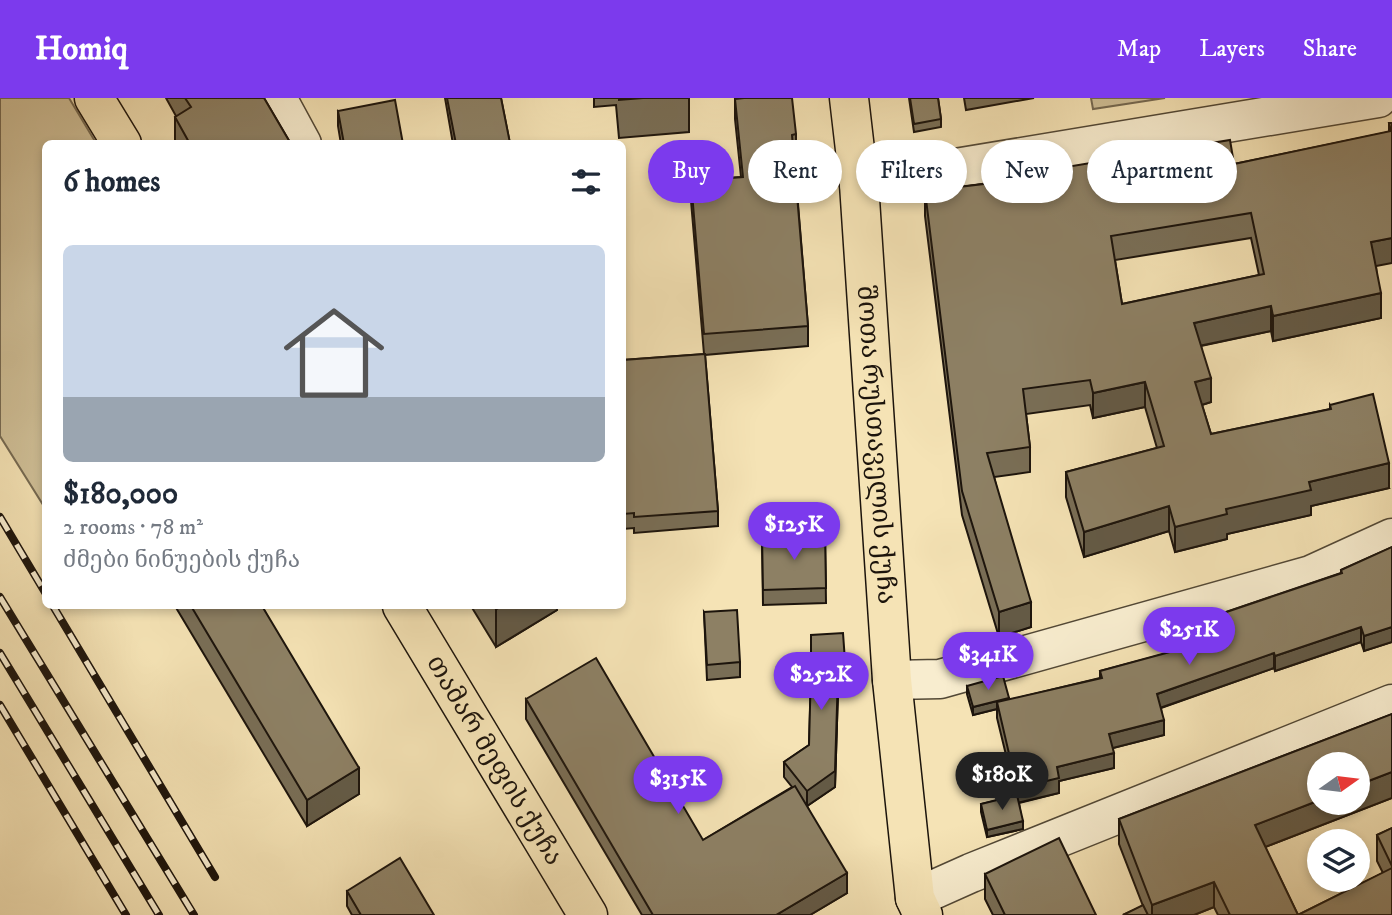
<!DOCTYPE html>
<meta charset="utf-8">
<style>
body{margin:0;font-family:"IM FELL DW Pica","Noto Serif Georgian",serif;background:#f2f2f3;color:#1f2937;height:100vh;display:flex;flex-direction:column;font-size:26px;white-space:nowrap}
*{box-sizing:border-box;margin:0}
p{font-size:23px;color:#747a83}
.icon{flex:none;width:38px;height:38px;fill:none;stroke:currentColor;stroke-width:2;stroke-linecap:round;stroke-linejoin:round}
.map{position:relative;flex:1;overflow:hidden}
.drawer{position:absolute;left:42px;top:42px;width:584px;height:469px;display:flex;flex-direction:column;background:#fff;border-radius:10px;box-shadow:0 4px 10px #0003}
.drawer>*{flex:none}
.banner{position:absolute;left:648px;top:42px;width:639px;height:63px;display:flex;gap:14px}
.needle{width:46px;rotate:76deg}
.buttons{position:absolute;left:1307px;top:654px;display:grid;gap:14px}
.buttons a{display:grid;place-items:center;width:63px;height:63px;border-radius:50%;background:#fff;box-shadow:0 4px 10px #0003;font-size:35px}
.price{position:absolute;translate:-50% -60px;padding:0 16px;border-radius:24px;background:#7c3aed;color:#fff;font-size:23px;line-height:46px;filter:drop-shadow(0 2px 4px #0008)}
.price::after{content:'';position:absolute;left:50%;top:42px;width:21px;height:16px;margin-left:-10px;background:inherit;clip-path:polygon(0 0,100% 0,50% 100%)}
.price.selected{background:#222;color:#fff}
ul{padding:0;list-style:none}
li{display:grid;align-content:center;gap:14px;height:371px;padding:0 21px}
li+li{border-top:2px solid #e0e1e3}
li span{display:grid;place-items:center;height:217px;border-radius:10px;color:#555}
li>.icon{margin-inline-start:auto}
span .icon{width:126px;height:126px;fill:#fffc;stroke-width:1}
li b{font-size:30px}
h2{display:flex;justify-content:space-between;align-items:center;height:84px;padding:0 21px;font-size:30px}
.chip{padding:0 24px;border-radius:32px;background:#fff;box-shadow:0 4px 10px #0003;font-size:24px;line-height:63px}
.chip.selected{background:#7c3aed;color:#fff}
header{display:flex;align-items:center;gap:42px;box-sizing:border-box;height:98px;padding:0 35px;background:#7c3aed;color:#fff}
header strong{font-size:33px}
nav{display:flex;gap:38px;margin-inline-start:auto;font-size:24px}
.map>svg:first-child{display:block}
</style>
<header>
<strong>Homiq</strong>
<nav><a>Map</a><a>Layers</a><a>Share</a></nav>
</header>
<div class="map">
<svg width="1392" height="817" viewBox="0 0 1392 817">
<rect width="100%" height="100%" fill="#f5e3b5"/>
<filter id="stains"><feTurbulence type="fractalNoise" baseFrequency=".00286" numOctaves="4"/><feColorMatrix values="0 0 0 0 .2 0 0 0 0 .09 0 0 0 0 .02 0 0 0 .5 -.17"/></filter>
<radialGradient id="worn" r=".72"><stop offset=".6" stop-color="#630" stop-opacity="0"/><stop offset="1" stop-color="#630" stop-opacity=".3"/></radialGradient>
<g fill="#d0c098" stroke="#766a52" stroke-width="2">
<polygon points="0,0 69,0 96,45 46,46 45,410 0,338"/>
<polygon points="1091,0 1165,0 1093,11"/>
</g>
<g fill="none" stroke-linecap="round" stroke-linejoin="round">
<g stroke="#524836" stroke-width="41">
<g id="minor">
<polyline points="278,0 277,0 302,46"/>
<polyline points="859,86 1378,0"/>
<polyline points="892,582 940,581 1311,477 1392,440"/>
<polyline points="915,800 971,775 1392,606"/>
</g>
</g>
<g stroke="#1c140c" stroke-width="41">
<g id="major">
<polyline points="94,0 122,46"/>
<path id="s1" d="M849,0l10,86 33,496 23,218 8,17"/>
<path id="s2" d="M402,508l186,309"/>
</g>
</g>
<use href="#minor" stroke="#f8edcf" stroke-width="38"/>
<use href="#major" stroke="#f5e3b5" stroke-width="38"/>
<g stroke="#1c140c" stroke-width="8">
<g id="rail">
<polyline points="0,419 46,496"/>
<polyline points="0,499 194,817"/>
<polyline points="53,508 215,779"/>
<polyline points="0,555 159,817"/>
<polyline points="0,607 126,817"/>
</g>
</g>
<use href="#rail" stroke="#f8edcf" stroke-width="5" stroke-dasharray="16" stroke-linecap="butt"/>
</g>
<g fill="#796e56" stroke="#1c140c" stroke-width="2" fill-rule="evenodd">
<polygon points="166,0 264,0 291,46 175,46 175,19 176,18"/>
<polygon points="445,0 501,0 510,46 453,46"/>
<polygon points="594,0 689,0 689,34 619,40 616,7 594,9"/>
<polygon points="909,0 938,0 941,21 941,29 914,34"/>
<polygon points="964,0 1034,0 966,12"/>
<polygon points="735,1 796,36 796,56 794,57 808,228 808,248 705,257 718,413 718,428 634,435 634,430 623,431 623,262 704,256 691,103 691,83 741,79 735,21"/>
<polygon points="338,13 403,46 341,46 338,28"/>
<path d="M1389,25h3l-16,143 5,52 -108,23 -2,-10 -70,15 10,56 -9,3 9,29 119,-25v-4l59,83 -78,18v9l-84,19v5l-52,13 -6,-21 -85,26 -18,-60v-25l91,-24 -12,-41 -52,11 -3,-13 -64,9 4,33v25l-36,5 37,150 -32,10 -37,-122 -37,-299v-25l117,-14v-6l192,-7 155,-32zM1251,140l8,37 -137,29 -7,-44z"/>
<polygon points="825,435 826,505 763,507 762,437"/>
<polygon points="1392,449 1392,544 1364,553 1361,544 1275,573 1274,570 1161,610 1164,637 1113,650 1114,670 1059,683 1059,695 1019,705 1023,731 987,739 981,714 981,706 1016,698 997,620 997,611 973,617 967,596 967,588 1009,602 1100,580 1100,573 1172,554 1170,548 1170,533 1341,475 1341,472"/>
<polygon points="175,508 262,508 359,696 307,728"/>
<polygon points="471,508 557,508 557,512 496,549"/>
<polygon points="704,514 740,564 740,579 707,582"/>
<polygon points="846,577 846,592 838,593 835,689 807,708 847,795 810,817 642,817 526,621 526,601 703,742 792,689 784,679 784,664 809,647 811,578"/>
<polygon points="1392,616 1392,700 1265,749 1298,817 1383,775 1377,763 1377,737 1392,730 1392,817 1218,817 1214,809 1194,817 1123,817 1143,808 1119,746 1119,721"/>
<polygon points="985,776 1096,817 993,817 985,801"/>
<polygon points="347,793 434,817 352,817 347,808"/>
</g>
<g fill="#635a46" stroke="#1c140c" stroke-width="2">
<polygon points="1392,140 1392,165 1371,169 1371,144"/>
<polygon points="1381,195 1381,220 1273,243 1273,218"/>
<polygon points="1271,208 1271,233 1194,249 1194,225"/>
<polygon points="1211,280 1211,304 1195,309 1195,284"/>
<polygon points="1145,284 1145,309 1093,320 1093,295"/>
<polygon points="1389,365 1389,390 1311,408 1311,417 1227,436 1227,441 1175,454 1175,429 1226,411 1309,384"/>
<polygon points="1169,408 1169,433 1084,459 1084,434"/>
<polygon points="1031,504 1031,529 999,539 999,514"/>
<polygon points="502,508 557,508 557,512 496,549 496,511"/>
<polygon points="1361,529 1361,544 1275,573 1275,558"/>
<polygon points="1392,529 1392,544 1364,553 1364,538"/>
<polygon points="1274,555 1274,570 1157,611 1157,596"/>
<polygon points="838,593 835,689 807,708 807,693"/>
<polygon points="1009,600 1009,608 997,604 997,611 973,617 973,609"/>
<polygon points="1164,622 1164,637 1109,651 1109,636"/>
<polygon points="1114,655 1114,670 1059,683 1059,695 1017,705 1017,690 1057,669"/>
<polygon points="359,670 359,696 307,728 307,702"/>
<polygon points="1392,674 1392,700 1255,753 1255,727 1320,702 1320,705 1358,705 1358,687"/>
<polygon points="1023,723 1023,731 987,739 987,732"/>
<polygon points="847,775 847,795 810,817 776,817"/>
<polygon points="1214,784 1214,809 1194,817 1152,817 1152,807"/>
</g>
<g fill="#8d8064" stroke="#1c140c" stroke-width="2" fill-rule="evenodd">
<polygon points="185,0 264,0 291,46 190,46 175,19 191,9"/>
<polygon points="447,0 501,0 510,45 456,46"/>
<polygon points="619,0 643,0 619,2"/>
<polygon points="744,0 792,0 796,36 792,37 808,228 704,236 691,83 743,79 735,1"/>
<polygon points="910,0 938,0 941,21 914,26"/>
<polygon points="395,2 403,46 344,46 338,13"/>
<path d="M1389,25h3v115l-21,4 10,51 -108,23 -2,-10 -77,17 17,55 -16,4 16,52 120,-25 -1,-4 43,-11 16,69 -80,19 2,8 -85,19 1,5 -52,13 -6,-21 -85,26 -18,-60 98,-26 -19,-64 -52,11 -3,-13 -67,9 7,58 -43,6 44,149 -32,10 -37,-121 -37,-300 118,-14 -1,-6 188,-31 4,24 157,-33zM1251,115l13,61 -142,30 -11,-68z"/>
<polygon points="705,256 718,413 634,419 634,415 623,416 623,262"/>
<polygon points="825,435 826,490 763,492 762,437"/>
<polygon points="1392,449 1392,529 1364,538 1361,529 1275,558 1274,555 1157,596 1164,622 1109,636 1114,655 1057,669 1059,680 1017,690 997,604 1102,580 1100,573 1177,552 1170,533 1342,475 1341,472"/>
<polygon points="191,508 262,508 359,670 307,702"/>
<polygon points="493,508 502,508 496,511"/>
<polygon points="737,512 740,564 707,567 704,514"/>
<polygon points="843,535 846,577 838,577 835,673 807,693 784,664 809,647 811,571 811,537"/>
<polygon points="596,560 703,742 795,688 847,775 776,817 653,817 526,601"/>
<polygon points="1003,578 1009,600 973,609 967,588"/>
<polygon points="1392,616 1392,674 1358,687 1358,667 1320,667 1320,702 1255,727 1298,817 1392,770 1392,817 1230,817 1214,784 1152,807 1119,721"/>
<polygon points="1017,697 1023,723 987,732 981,706"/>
<polygon points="1392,730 1392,768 1377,737"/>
<polygon points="1059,740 1096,817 1005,817 985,776"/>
<polygon points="400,760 434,817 361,817 347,793"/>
<polygon points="1143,807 1148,817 1123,817"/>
</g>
<g text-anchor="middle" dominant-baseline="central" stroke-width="5" stroke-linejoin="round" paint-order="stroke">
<g font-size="26" fill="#1c140c" stroke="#f8edcf">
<text stroke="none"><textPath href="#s1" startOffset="348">შოთა რუსთაველის ქუჩა</textPath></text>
<text stroke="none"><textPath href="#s2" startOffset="180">თამარ მეფის ქუჩა</textPath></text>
</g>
</g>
<rect width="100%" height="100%" filter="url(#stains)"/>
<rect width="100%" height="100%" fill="url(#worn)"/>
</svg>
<div class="buttons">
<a><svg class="needle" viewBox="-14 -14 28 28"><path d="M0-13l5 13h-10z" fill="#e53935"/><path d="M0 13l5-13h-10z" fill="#747a83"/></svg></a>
<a><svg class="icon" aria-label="layers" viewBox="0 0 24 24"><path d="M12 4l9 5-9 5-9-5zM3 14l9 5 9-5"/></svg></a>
</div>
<b class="price" style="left:794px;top:464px">$125K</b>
<b class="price" style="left:1189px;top:569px">$251K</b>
<b class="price" style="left:988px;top:594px">$341K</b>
<b class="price" style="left:821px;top:614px">$252K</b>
<b class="price selected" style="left:1002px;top:714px">$180K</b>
<b class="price" style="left:678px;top:718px">$315K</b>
<div class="banner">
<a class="chip selected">Buy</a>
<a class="chip">Rent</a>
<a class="chip">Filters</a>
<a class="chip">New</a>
<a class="chip">Apartment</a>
</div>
<section class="drawer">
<h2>6 homes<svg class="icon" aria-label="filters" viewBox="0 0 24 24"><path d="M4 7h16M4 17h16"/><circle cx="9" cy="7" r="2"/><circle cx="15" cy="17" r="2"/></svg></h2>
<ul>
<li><span style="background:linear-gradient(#c9d6e8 70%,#9aa5b1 0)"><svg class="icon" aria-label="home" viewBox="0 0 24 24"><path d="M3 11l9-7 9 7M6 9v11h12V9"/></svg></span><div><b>$180,000</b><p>2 rooms · 78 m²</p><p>ძმები ნინუების ქუჩა</p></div></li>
</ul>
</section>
</div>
